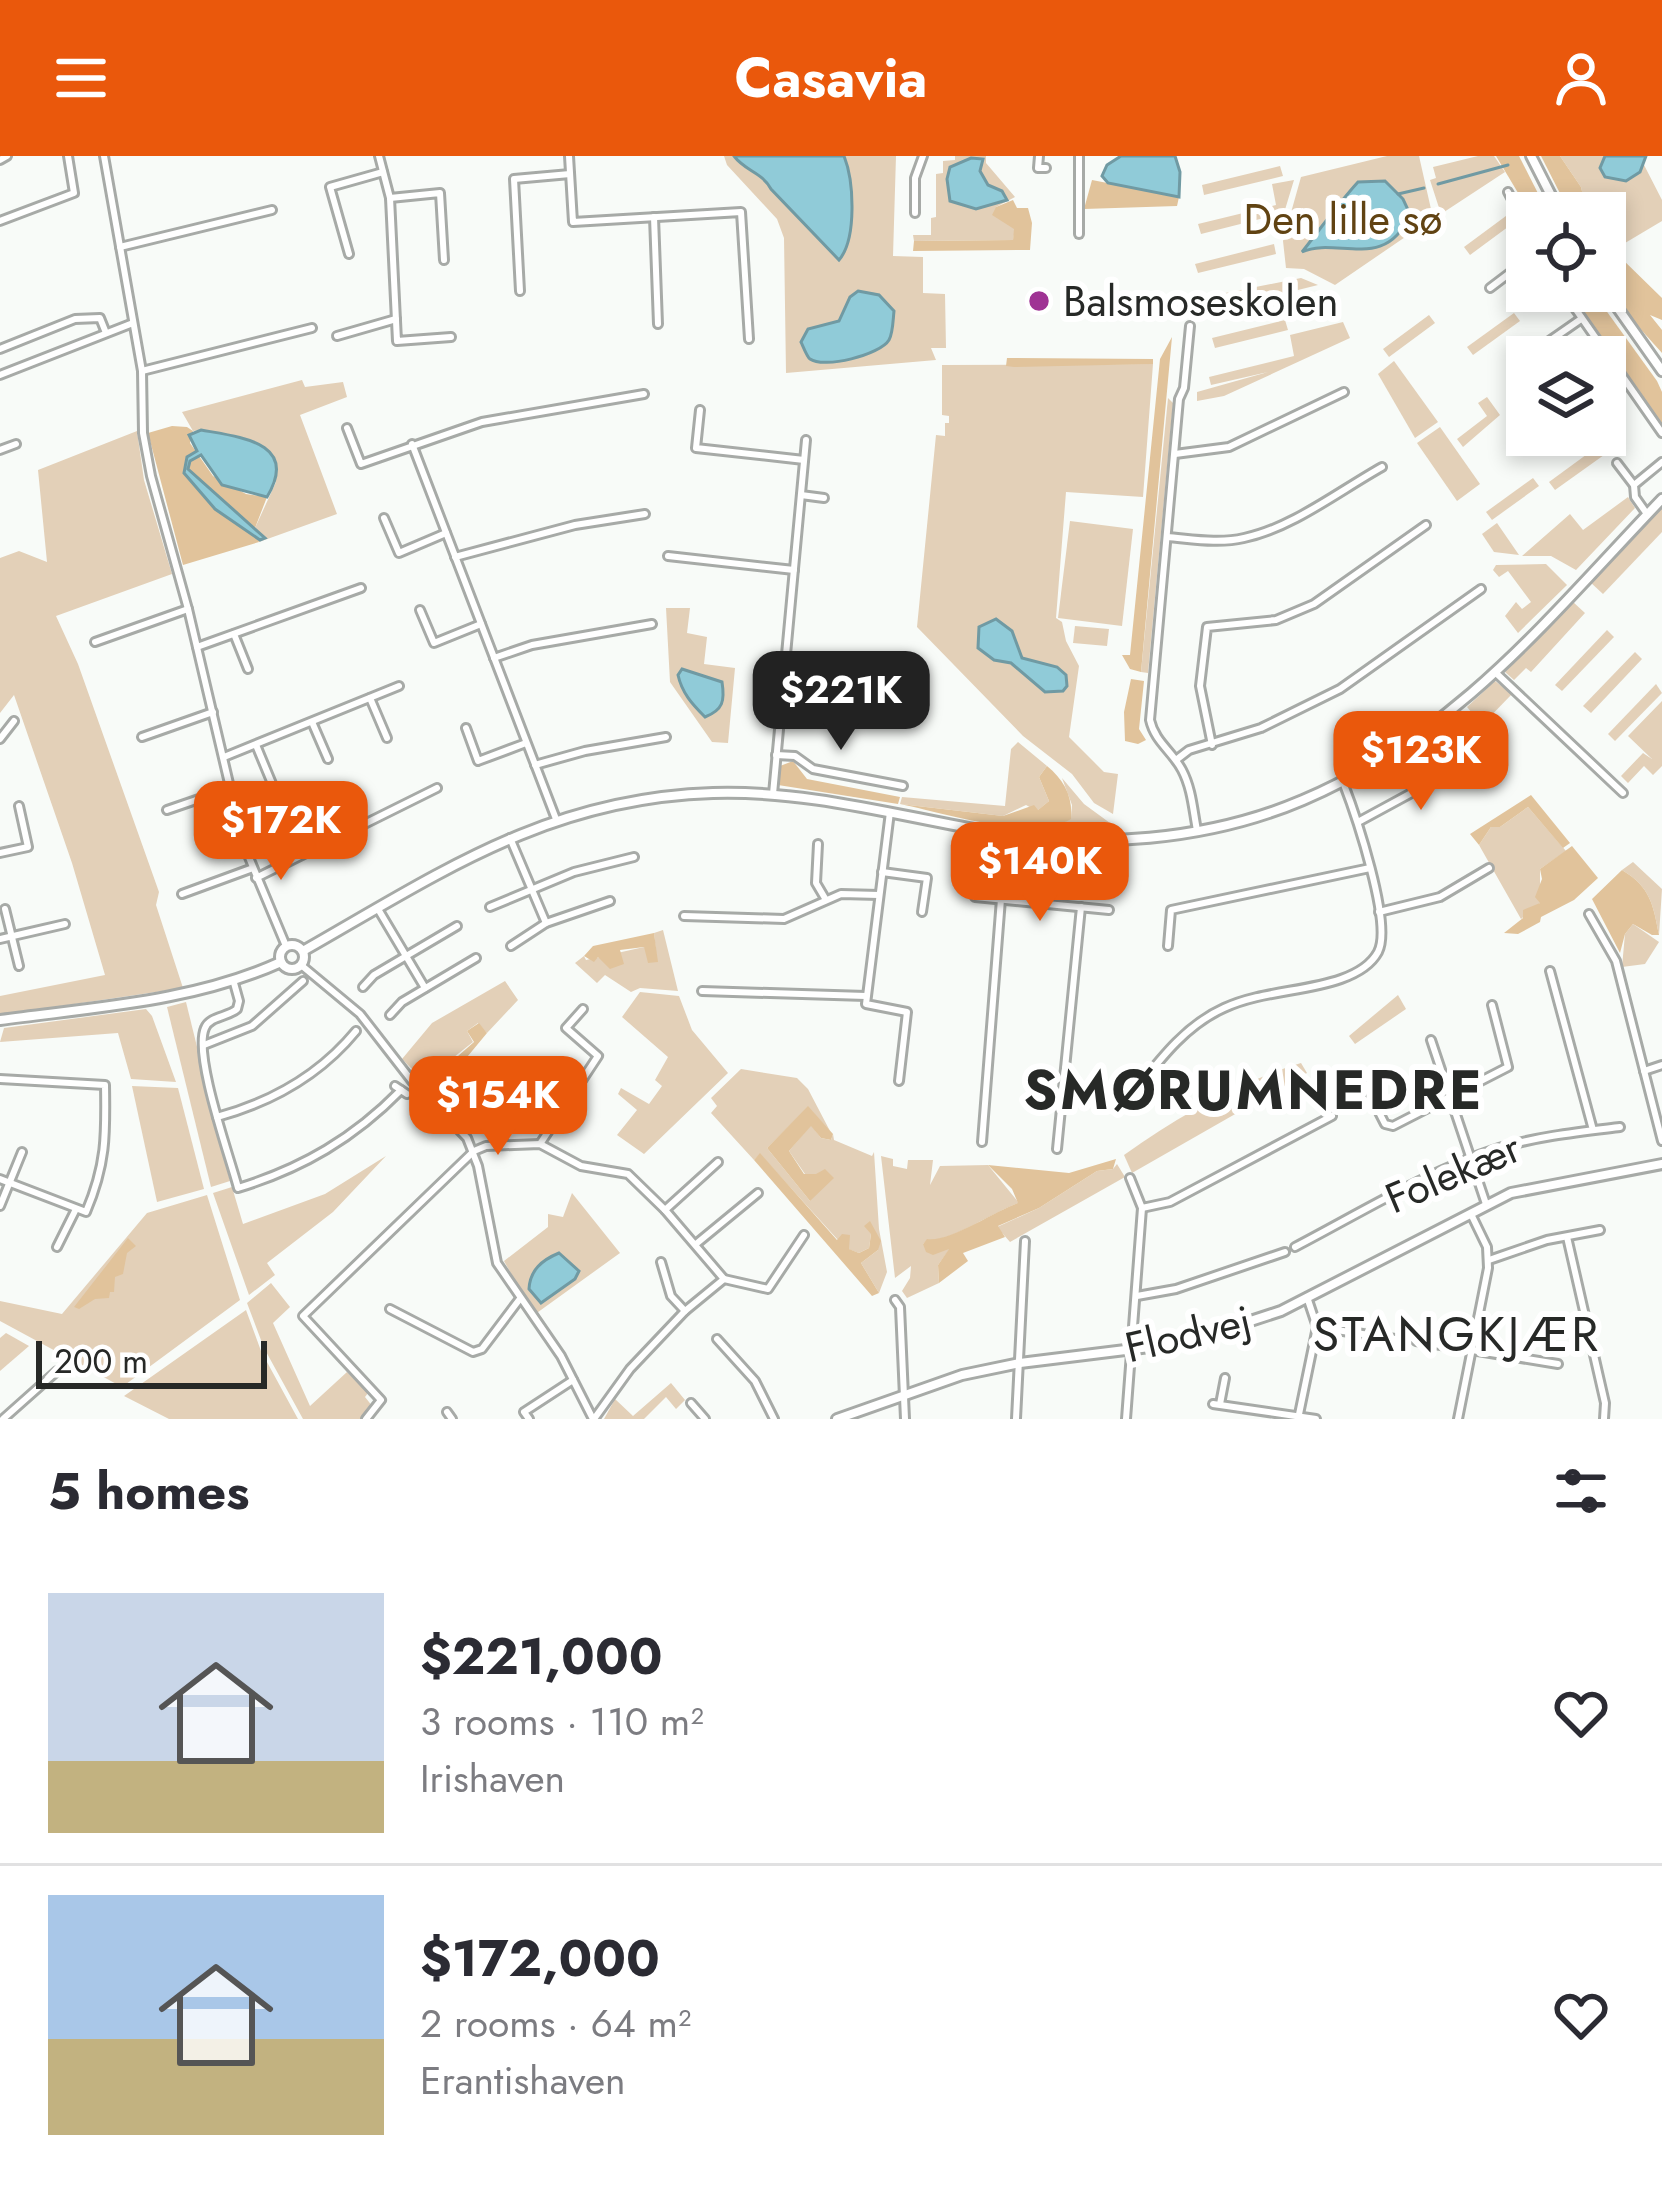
<!DOCTYPE html>
<meta charset="utf-8">
<style>
body{margin:0;font-family:Jost,sans-serif;background:#f2f2f3;color:#2b2b33;height:100vh;display:flex;flex-direction:column;font-size:45px;white-space:nowrap}
*{box-sizing:border-box;margin:0}
p{font-size:39px;color:#7c7c81}
.icon{flex:none;width:66px;height:66px;fill:none;stroke:currentColor;stroke-width:2;stroke-linecap:round;stroke-linejoin:round}
.map{position:relative;height:1263px;overflow:hidden}
.drawer{display:flex;flex-direction:column;background:#fff;flex:1}
.drawer>*{flex:none}
.tools{position:absolute;left:1506px;top:36px;display:grid;gap:24px}
.tools a{display:grid;place-items:center;width:120px;height:120px;border-radius:0px;background:#fff;box-shadow:0 6px 18px #0003;font-size:60px}
.scale{position:absolute;left:36px;bottom:30px;width:231px;box-sizing:border-box;padding-left:12px;border:6px solid #272927;border-top:0;font-size:33px;line-height:42px;white-space:nowrap;color:#272927;-webkit-text-stroke:9px #fff;paint-order:stroke}
.price{position:absolute;translate:-50% -102px;padding:0 27px;border-radius:24px;background:#ea580c;color:#fff;font-size:39px;line-height:78px;filter:drop-shadow(0 3px 6px #0008)}
.price::after{content:'';position:absolute;left:50%;top:72px;width:36px;height:27px;margin-left:-18px;background:inherit;clip-path:polygon(0 0,100% 0,50% 100%)}
.price.selected{background:#222;color:#fff}
ul{padding:0;list-style:none}
li{display:flex;align-items:center;gap:36px;height:300px;padding:0 48px}
li+li{border-top:3px solid #e1e1e2}
li span{display:grid;place-items:center;flex:none;width:336px;height:240px;border-radius:0px;color:#555}
li>.icon{margin-inline-start:auto}
span .icon{width:144px;height:144px;fill:#fffc;stroke-width:1}
li b{font-size:51px}
h2{display:flex;justify-content:space-between;align-items:center;height:144px;padding:0 48px;font-size:51px}
header{display:flex;justify-content:space-between;align-items:center;height:156px;padding:0 48px;background:#ea580c;color:#fff;font-size:54px;font-weight:700}
.map>svg:first-child{display:block}
</style>
<header><svg class="icon" aria-label="menu" viewBox="0 0 24 24"><path d="M4 6h16M4 12h16M4 18h16"/></svg>Casavia<svg class="icon" aria-label="person" viewBox="0 0 24 24"><circle cx="12" cy="8" r="4"/><path d="M4 21q1-7 8-7t8 7"/></svg></header>
<div class="map">
<svg width="1662" height="1263" viewBox="0 0 1662 1263">
<rect width="100%" height="100%" fill="#f8fbf8"/>
<g fill="#e3d0b8">
<polygon points="724,0 896,0 893,100 923,101 923,137 945,138 946,192 931,192 936,204 786,217 784,82 777,63 727,9"/>
<polygon points="955,0 986,0 986,7 1015,41 996,51 1015,73 1013,84 914,85 913,79 931,79 931,62 936,61 936,18 943,17 943,5 955,4"/>
<polygon points="1387,0 1419,0 1433,62 1335,129 1304,113 1286,112 1283,85 1301,21"/>
<polygon points="1478,0 1494,0 1505,16 1441,58 1430,24 1436,22 1433,11"/>
<polygon points="1560,0 1605,0 1600,12 1640,16 1643,7 1662,44 1662,65 1620,90 1605,93 1605,57 1587,57 1581,31"/>
<polygon points="1280,10 1283,20 1204,39 1202,29"/>
<polygon points="1294,24 1284,57 1201,78 1198,68 1276,49 1272,28"/>
<polygon points="1510,57 1516,65 1470,99 1464,91"/>
<polygon points="1274,88 1276,98 1198,117 1195,108"/>
<polygon points="1301,122 1318,129 1198,159 1200,142"/>
<polygon points="1514,157 1520,165 1473,199 1467,191"/>
<polygon points="1429,159 1435,167 1389,201 1383,193"/>
<polygon points="1285,164 1288,174 1215,192 1212,182"/>
<polygon points="1343,166 1350,182 1224,240 1197,245 1197,236 1268,216 1211,229 1209,221 1294,200 1290,179"/>
<polygon points="1394,205 1438,266 1415,282 1378,218"/>
<polygon points="1153,208 1143,341 1066,336 1056,462 1062,466 1066,485 1079,510 1069,581 1104,616 1118,618 1113,658 1094,647 1072,618 1023,580 917,471 936,279 945,280 945,267 949,267 949,260 942,259 942,209"/>
<polygon points="302,224 305,231 343,226 347,241 300,259 337,358 259,386 255,372 276,326 201,274 193,275 182,256"/>
<polygon points="1487,241 1500,259 1463,291 1457,283 1487,260 1478,247"/>
<polygon points="1168,242 1173,247 1148,517 1141,516"/>
<polygon points="1440,271 1480,328 1457,345 1417,287"/>
<polygon points="137,275 144,324 172,418 56,460 78,508 159,736 156,749 183,832 0,859 0,840 105,819 72,707 14,539 0,557 0,402 19,395 47,406 38,314"/>
<polygon points="1605,285 1611,294 1555,334 1549,326"/>
<polygon points="1533,322 1539,330 1492,364 1486,356"/>
<polygon points="1628,341 1635,352 1576,414 1551,400 1522,400 1570,358 1583,374"/>
<polygon points="1662,348 1662,376 1603,438 1589,425"/>
<polygon points="1070,365 1133,373 1122,470 1058,462"/>
<polygon points="1497,367 1519,399 1494,396 1482,378"/>
<polygon points="1546,408 1567,429 1518,477 1505,460 1516,446 1522,453 1531,446 1508,415 1499,421 1493,414 1496,409"/>
<polygon points="1572,445 1585,457 1531,516 1526,512 1514,524 1505,516"/>
<polygon points="666,452 690,452 687,477 707,481 704,508 735,512 728,587 712,586 670,526"/>
<polygon points="1075,470 1109,473 1107,490 1073,487"/>
<polygon points="1607,474 1614,481 1562,535 1555,529"/>
<polygon points="1635,496 1642,503 1591,557 1583,550"/>
<polygon points="1495,525 1512,538 1482,569 1467,551"/>
<polygon points="1656,528 1662,537 1615,585 1608,578"/>
<polygon points="1662,545 1662,610 1653,619 1644,610 1628,627 1621,620 1643,597 1652,603 1628,580"/>
<polygon points="1018,586 1047,610 1039,621 1049,645 1037,655 1026,649 1003,660 900,648 902,641 1005,650 1011,593"/>
<polygon points="1062,622 1084,648 1110,667 1110,673 1056,671 1071,662 1072,649"/>
<polygon points="1528,651 1566,695 1540,713 1540,747 1521,763 1479,689 1491,671 1500,671"/>
<path d="M1633,706l29,27 -3,46c-6,-32 -9,-48 -37,-65z"/>
<polygon points="1633,768 1659,786 1645,808 1622,811 1625,778"/>
<polygon points="663,774 678,835 640,832 631,836 605,819 597,827 575,807 584,800 586,804 644,791 657,806 654,777"/>
<polygon points="505,825 518,844 487,877 478,867 467,875 473,886 439,913 424,911 416,917 402,903 432,867"/>
<polygon points="640,836 679,840 692,874 728,917 644,998 617,979 637,954 618,938 621,932 649,948 662,930 655,924 668,901 622,861"/>
<polygon points="1398,839 1406,853 1355,888 1349,880"/>
<polygon points="186,846 230,1025 211,1031 167,851"/>
<polygon points="146,853 152,860 176,926 131,923 118,877 0,886 4,872"/>
<path d="M1301,907l6,10 -175,100 -8,-18c55,-39 112,-72 177,-92z"/>
<polygon points="741,913 797,922 808,933 830,975 808,951 767,992 810,1045 816,1018 805,1018 789,995 811,969 821,982 831,984 833,978 834,984 872,1000 874,996 879,1073 887,1116 879,1137 861,1107 878,1094 871,1078 869,1092 859,1097 848,1093 847,1085 838,1084 760,998 754,1004 711,957 717,950 711,942"/>
<polygon points="132,930 178,932 204,1033 157,1046"/>
<polygon points="386,1000 333,1056 267,1107 275,1119 249,1139 213,1037 232,1031 243,1068 325,1038"/>
<path d="M881,1000l12,3v7l14,3 1,-9h25l-3,25 10,-19 48,-1 31,38c-25,8 -69,40 -92,37l-4,4 28,3 -13,18 1,18 -32,15 -5,-7 8,-13 1,-12 -16,12z"/>
<polygon points="1117,1008 1125,1021 1010,1086 997,1071 1039,1052 1097,1015 1113,1013"/>
<polygon points="572,1037 620,1097 534,1159 504,1105 548,1071 548,1058 563,1061"/>
<polygon points="207,1039 240,1144 122,1231 0,1165 0,1145 62,1158 147,1057"/>
<polygon points="271,1127 290,1151 273,1167 310,1250 347,1216 368,1237 365,1241 373,1251 361,1263 303,1263 264,1192 247,1147"/>
<polygon points="246,1154 261,1195 298,1263 169,1263 124,1240"/>
<polygon points="6,1177 29,1190 0,1215 0,1182"/>
<polygon points="671,1227 685,1244 676,1253 666,1241 644,1263 604,1263 615,1243 633,1260"/>
</g>
<g fill="#e1c39b">
<polygon points="1496,0 1519,0 1548,57 1530,57"/>
<polygon points="1541,0 1560,0 1581,31 1587,57 1570,57"/>
<polygon points="1092,24 1179,41 1177,50 1084,53"/>
<polygon points="1013,44 1017,52 1028,52 1032,67 1030,94 913,95 914,85 1013,84 1014,73 992,59 996,51"/>
<path d="M1617,98l45,44v22l-12,-5 12,15v23c-24,-28 -57,-57 -57,-96z"/>
<polygon points="1570,135 1592,135 1657,225 1662,236 1662,270"/>
<polygon points="1172,181 1141,516 1130,513 1122,499 1130,499 1160,203"/>
<polygon points="1007,202 1153,203 1153,208 1014,211 1006,210"/>
<polygon points="172,270 187,271 193,275 190,287 213,320 246,338 267,341 255,372 259,386 183,409 148,277"/>
<polygon points="1131,523 1144,525 1139,573 1146,584 1138,588 1125,585 1124,556"/>
<polygon points="793,605 807,623 900,641 898,648 778,629 780,610"/>
<path d="M1047,610c17,14 26,30 24,53 -38,23 -127,-6 -171,-15l103,12 31,-11 4,5 11,-9 -10,-24z"/>
<polygon points="1531,639 1570,687 1563,692 1528,651 1500,671 1491,671 1479,689 1470,678"/>
<polygon points="1572,690 1598,722 1574,744 1541,761 1540,766 1518,778 1504,777 1523,762 1523,754 1540,747 1535,741 1542,723 1540,713"/>
<path d="M1622,714c28,17 31,33 37,65h-7l-19,-11 -8,10 -5,19 -28,-54z"/>
<polygon points="654,777 658,806 648,807 644,791 620,794 624,808 610,813 598,801 594,806 584,800 593,790"/>
<polygon points="479,867 487,877 458,912 442,942 416,917 426,908 428,915 442,914 474,886 467,875"/>
<polygon points="808,950 833,978 831,984 821,982 811,970 789,995 804,1018 816,1018 825,1013 834,1022 810,1045 767,992"/>
<polygon points="760,997 837,1084 842,1078 850,1079 849,1093 859,1097 869,1092 871,1078 864,1070 870,1065 881,1085 878,1094 861,1107 879,1137 872,1140 754,1004"/>
<path d="M1116,1003l-3,10 -16,2 -58,37 -41,18 7,11 -42,16 5,8 -29,22 -1,-18 11,-16 -16,6 -7,-3 -3,-8 4,-5c21,4 68,-28 91,-36l-6,-14 -24,-24 81,8z"/>
<polygon points="128,1082 136,1090 127,1097 123,1118 115,1121 114,1136 110,1136 109,1142 95,1143 79,1153 74,1151"/>
</g>
<g fill="#90cbd8" stroke="#709aa3" stroke-width="3">
<path d="M734,0h110c10,25 13,83 -5,104l-68,-71c-9,-17 -26,-18 -37,-33z"/>
<polygon points="1121,0 1175,0 1180,16 1179,41 1108,27 1102,20 1107,9"/>
<polygon points="1605,0 1646,0 1640,16 1626,25 1605,21 1600,12"/>
<polygon points="971,2 983,3 980,15 988,29 1002,35 1007,44 976,53 950,45 947,23 950,11"/>
<path d="M1385,25l18,18 7,15c-24,59 -74,22 -108,38 16,-20 35,-47 56,-70z"/>
<path d="M858,135l21,4 15,16c-1,9 -1,22 -5,29 -9,15 -65,29 -79,19 -3,-2 -7,-13 -9,-17l7,-13 31,-8 11,-24z"/>
<path d="M201,274c39,7 99,12 66,67l-45,-12 -21,-30 -11,6 -2,8 77,69 -5,2 -45,-31 -31,-36 3,-16 10,-6 -8,-16z"/>
<polygon points="996,463 1012,475 1022,502 1057,511 1066,519 1067,530 1063,535 1045,536 1011,507 994,504 978,492 979,471"/>
<path d="M682,513l40,13c3,19 1,28 -17,35 -13,-13 -23,-24 -27,-42z"/>
<path d="M559,1097l20,18 -4,8 -34,24 -12,-14c1,-19 13,-29 30,-36z"/>
</g>
<g fill="none" stroke-linecap="round" stroke-linejoin="round">
<g stroke="#709aa3" stroke-width="3">
<polyline points="1438,28 1508,9"/>
<polyline points="1398,38 1424,32"/>
</g>
<g stroke="#a7aaa7" stroke-width="12">
<g id="minor">
<polyline points="104,0 142,215 143,277 151,320 188,453 243,687 286,790"/>
<polyline points="379,0 390,42 397,185 451,181"/>
<polyline points="569,0 573,66 741,56 749,183"/>
<polyline points="1039,0 1038,12 1046,12"/>
<polyline points="0,4 7,0"/>
<polyline points="1508,36 1527,72"/>
<polyline points="390,42 440,37 444,104"/>
<polyline points="915,57 915,22 923,0"/>
<polyline points="654,61 658,168"/>
<polyline points="0,65 74,37 68,0"/>
<polyline points="1079,78 1079,0"/>
<polyline points="120,91 272,54"/>
<polyline points="349,98 330,31 383,16"/>
<polyline points="1490,132 1527,104"/>
<polyline points="520,135 514,23 570,18"/>
<polyline points="1563,135 1662,277"/>
<path d="M1190,170l-6,62 -5,11 -29,321c5,22 22,31 32,50 10,19 11,40 15,60"/>
<polyline points="337,180 396,163"/>
<polyline points="0,193 75,163 100,162 106,177"/>
<polyline points="1535,195 1581,163"/>
<polyline points="142,215 312,172"/>
<polyline points="0,219 133,167"/>
<polyline points="1605,242 1626,227"/>
<polyline points="700,254 696,292 804,304"/>
<polyline points="347,272 361,308 482,266 644,238"/>
<polyline points="412,288 556,663"/>
<polyline points="0,294 16,288"/>
<polyline points="1175,298 1229,291 1344,236"/>
<polyline points="1617,307 1633,328"/>
<polyline points="801,339 824,342"/>
<polyline points="1647,358 1635,341 1634,329 1662,306"/>
<polyline points="384,362 399,397 446,377"/>
<path d="M1167,381c25,2 52,7 77,1 48,-10 95,-47 138,-71"/>
<polyline points="668,400 794,414"/>
<polyline points="455,401 575,369 645,358"/>
<polyline points="420,454 434,487 481,468"/>
<polyline points="234,478 248,513"/>
<polyline points="95,486 188,453"/>
<polyline points="197,491 361,432"/>
<polyline points="494,502 532,489 652,468"/>
<polyline points="1496,517 1623,637"/>
<polyline points="370,542 387,582"/>
<polyline points="312,566 328,603"/>
<polyline points="466,572 478,605 526,587"/>
<polyline points="142,581 213,556"/>
<polyline points="0,583 14,565"/>
<polyline points="256,589 273,630"/>
<polyline points="1212,589 1200,530 1207,471 1276,464 1314,448 1426,369"/>
<polyline points="776,599 795,600 813,613 903,630"/>
<polyline points="224,601 399,530"/>
<polyline points="1176,604 1189,594 1261,572 1340,533 1481,433"/>
<polyline points="535,609 585,595 666,581"/>
<polyline points="773,638 806,284"/>
<polyline points="167,654 231,632"/>
<polyline points="890,656 866,848 907,856 899,925"/>
<polyline points="1358,666 1463,609"/>
<polyline points="510,682 546,767"/>
<polyline points="818,688 816,727 826,744"/>
<polyline points="0,697 28,691 19,650"/>
<polyline points="882,716 927,722 922,756"/>
<polyline points="256,722 437,632"/>
<polyline points="182,738 253,712"/>
<polyline points="975,741 1109,754"/>
<polyline points="1040,747 1046,683"/>
<polyline points="490,751 574,716 634,701"/>
<polyline points="5,753 19,810"/>
<polyline points="378,753 425,832"/>
<polyline points="1379,756 1440,741 1489,712"/>
<polyline points="1589,758 1616,805 1662,985"/>
<polyline points="684,760 784,763 841,738 879,739"/>
<polyline points="0,783 65,768"/>
<polyline points="511,790 546,767 610,745"/>
<polyline points="1168,790 1171,754 1370,712"/>
<polyline points="301,809 360,858 412,925 467,982 478,1010 497,1107 561,1200 593,1263"/>
<polyline points="1550,815 1593,974"/>
<path d="M234,827l5,18 -2,8c-9,8 -27,7 -32,19 -12,27 25,129 33,160 65,-20 116,-50 163,-98"/>
<polyline points="363,831 374,819 457,770"/>
<polyline points="702,835 866,840"/>
<polyline points="390,859 402,846 476,802"/>
<polyline points="1431,884 1486,1048"/>
<polyline points="204,889 252,870 303,825"/>
<polyline points="1644,915 1662,909"/>
<polyline points="1360,919 1385,968 1393,970 1508,911 1492,849"/>
<path d="M0,923l105,6c1,51 1,80 -19,127l-86,-33"/>
<polyline points="395,930 407,938"/>
<path d="M1131,940c27,-34 53,-70 93,-88 37,-17 80,-16 117,-29 14,-5 30,-14 37,-27 15,-28 -23,-139 -35,-170"/>
<path d="M217,961c55,-15 102,-41 139,-86"/>
<polyline points="982,986 1001,743"/>
<polyline points="540,988 598,900 566,872 583,853"/>
<polyline points="1057,993 1081,751"/>
<polyline points="0,1050 22,996"/>
<polyline points="1142,1052 1170,1046 1332,960"/>
<polyline points="665,1054 718,1006"/>
<polyline points="1567,1081 1605,1247 1604,1263"/>
<polyline points="696,1088 758,1037"/>
<polyline points="57,1091 76,1053"/>
<path d="M1295,1091c67,-35 133,-76 204,-99 40,-12 80,-16 121,-21"/>
<polyline points="1489,1104 1547,1084 1600,1074"/>
<polyline points="661,1106 671,1140 685,1155"/>
<polyline points="724,1123 768,1133 804,1079"/>
<polyline points="1137,1140 1176,1133 1285,1096"/>
<polyline points="895,1144 900,1151 905,1263"/>
<polyline points="390,1153 473,1196 482,1193 519,1144"/>
<polyline points="1317,1171 1395,1183"/>
<polyline points="717,1183 755,1225 774,1263"/>
<polyline points="1416,1185 1558,1208"/>
<polyline points="691,1247 705,1263"/>
<polyline points="1213,1248 1316,1263"/>
<polyline points="1220,1248 1225,1222"/>
<polyline points="447,1256 452,1263"/>
<polyline points="3,1263 57,1215"/>
<polyline points="366,1263 381,1244 303,1160 474,995 486,990 540,988 581,1010 628,1018 665,1054 724,1123 685,1155 630,1213 594,1263"/>
<polyline points="529,1263 524,1256 573,1224"/>
<polyline points="1016,1263 1025,1085"/>
<polyline points="1126,1263 1142,1052 1130,1022"/>
<polyline points="1298,1263 1317,1171 1307,1141"/>
<polyline points="1458,1263 1488,1112 1487,1091 1471,1058"/>
</g>
</g>
<g stroke="#a7aaa7" stroke-width="14">
<g id="tertiary">
<polyline points="1531,0 1560,57"/>
<polyline points="1605,134 1662,215"/>
<circle cx="292" cy="801" r="12"/>
<path d="M303,795c137,-78 245,-153 410,-158 94,-3 185,23 278,39 103,17 216,9 312,-32 155,-66 246,-183 359,-301"/>
<path d="M0,864c96,-13 192,-18 281,-58"/>
<polyline points="837,1263 962,1219 1020,1207 1174,1188 1220,1175 1281,1155 1511,1037 1662,1008"/>
</g>
</g>
<use href="#minor" stroke="#fff" stroke-width="6"/>
<use href="#tertiary" stroke="#fff" stroke-width="8"/>
</g>
<circle fill="#9f3394" stroke="#fff" stroke-width="4.5" cx="1039" cy="145" r="12"/>
<g text-anchor="middle" dominant-baseline="central" stroke-width="12" stroke-linejoin="round" paint-order="stroke">
<g font-size="42" fill="#614313" stroke="#fff">
<text x="1343" y="63">Den lille sø</text>
</g>
<g font-size="42" fill="#272927" stroke="#fff" text-anchor="start">
<text x="1063" y="145">Balsmoseskolen</text>
</g>
<g font-size="42" fill="#272927" stroke="#fff">
<text transform="translate(1453 1017) rotate(-23)">Folekær</text>
<text transform="translate(1188 1178) rotate(-13)">Flodvej</text>
</g>
<g font-size="48" letter-spacing="3" fill="#272927" stroke="#fff">
<text x="1457" y="1178">STANGKJÆR</text>
</g>
<g font-size="54" font-weight="bold" letter-spacing="3" fill="#272927" stroke="#fff">
<text x="1254" y="934">SMØRUMNEDRE</text>
</g>
</g>
</svg>
<div class="tools">
<a><svg class="icon" aria-label="locate" viewBox="0 0 24 24"><circle cx="12" cy="12" r="6"/><path d="M12 2v4M12 18v4M2 12h4M18 12h4"/></svg></a>
<a><svg class="icon" aria-label="layers" viewBox="0 0 24 24"><path d="M12 4l9 5-9 5-9-5zM3 14l9 5 9-5"/></svg></a>
</div>
<div class="scale">200 m</div>
<b class="price selected" style="left:841px;top:597px">$221K</b>
<b class="price" style="left:1421px;top:657px">$123K</b>
<b class="price" style="left:281px;top:727px">$172K</b>
<b class="price" style="left:1040px;top:768px">$140K</b>
<b class="price" style="left:498px;top:1002px">$154K</b>
</div>
<section class="drawer">
<h2>5 homes<svg class="icon" aria-label="filters" viewBox="0 0 24 24"><path d="M4 7h16M4 17h16"/><circle cx="9" cy="7" r="2"/><circle cx="15" cy="17" r="2"/></svg></h2>
<ul>
<li><span style="background:linear-gradient(#c9d6e8 70%,#c2b280 0)"><svg class="icon" aria-label="home" viewBox="0 0 24 24"><path d="M3 11l9-7 9 7M6 9v11h12V9"/></svg></span><div><b>$221,000</b><p>3 rooms · 110 m²</p><p>Irishaven</p></div><svg class="icon" aria-label="heart" viewBox="0 0 24 24"><path d="M12 20l-8-8c-3-5 5-10 8-4 3-6 11-1 8 4z"/></svg></li>
<li><span style="background:linear-gradient(#a9c7e8 60%,#c2b280 0)"><svg class="icon" aria-label="home" viewBox="0 0 24 24"><path d="M3 11l9-7 9 7M6 9v11h12V9"/></svg></span><div><b>$172,000</b><p>2 rooms · 64 m²</p><p>Erantishaven</p></div><svg class="icon" aria-label="heart" viewBox="0 0 24 24"><path d="M12 20l-8-8c-3-5 5-10 8-4 3-6 11-1 8 4z"/></svg></li>
</ul>
</section>
